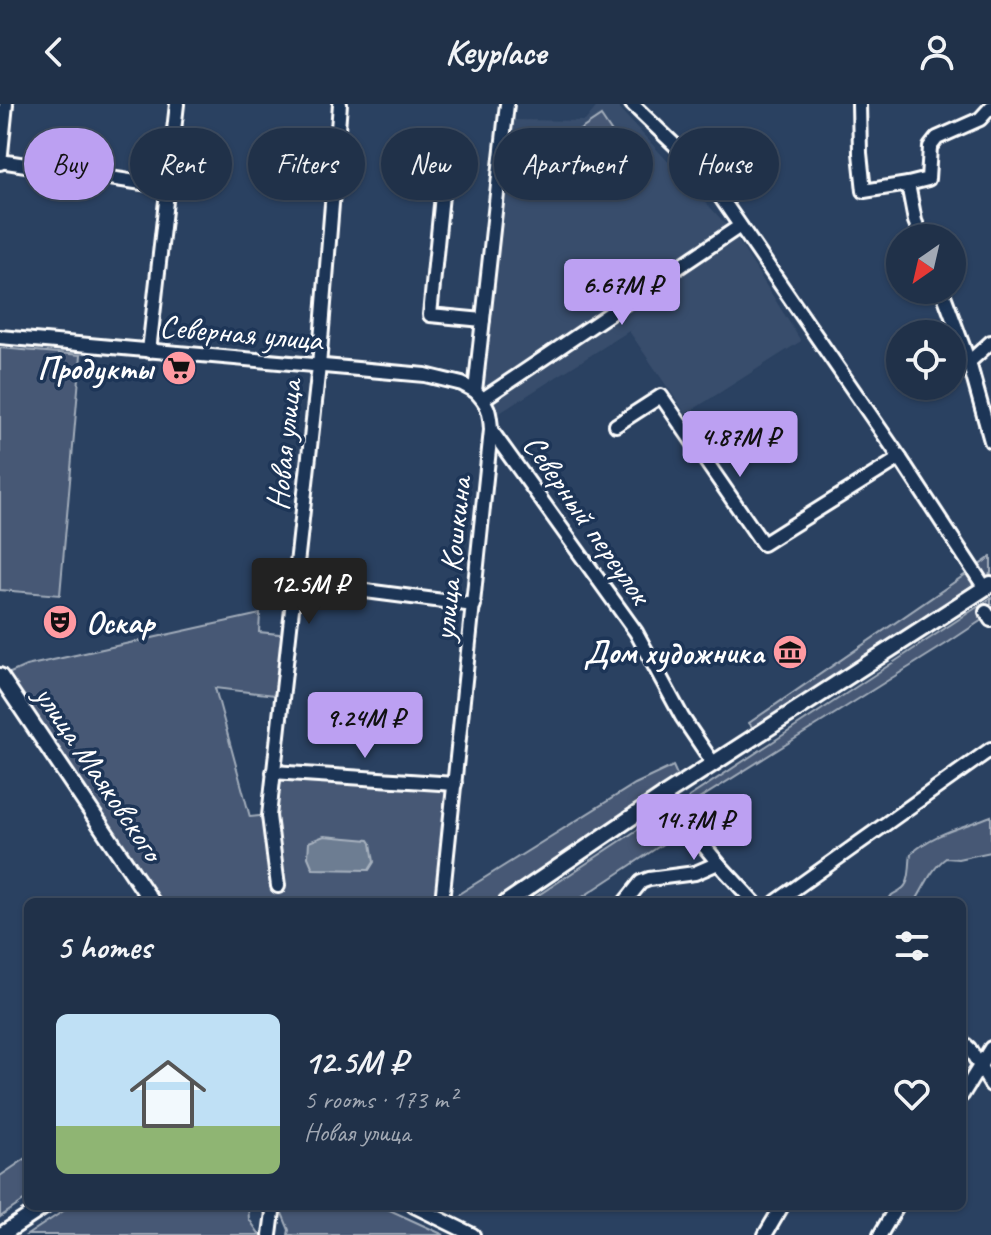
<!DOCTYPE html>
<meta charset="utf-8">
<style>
body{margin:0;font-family:Caveat,sans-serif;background:#283950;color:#f1f3f6;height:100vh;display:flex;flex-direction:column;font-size:30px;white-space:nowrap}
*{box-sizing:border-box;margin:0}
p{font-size:26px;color:#a2a9b4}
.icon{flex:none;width:44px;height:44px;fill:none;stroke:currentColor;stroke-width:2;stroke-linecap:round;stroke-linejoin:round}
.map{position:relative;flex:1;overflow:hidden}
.sheet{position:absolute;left:24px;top:794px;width:942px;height:312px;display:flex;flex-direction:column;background:#203149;border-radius:12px;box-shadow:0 2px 6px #0004,0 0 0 2px #3d4c61}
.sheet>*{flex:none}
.hud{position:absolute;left:24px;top:24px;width:944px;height:72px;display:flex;gap:16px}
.needle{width:52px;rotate:214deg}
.buttons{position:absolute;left:886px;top:120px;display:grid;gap:16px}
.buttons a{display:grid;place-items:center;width:80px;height:80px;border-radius:50%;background:#203149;box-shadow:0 2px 6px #0004,0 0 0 2px #3d4c61;font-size:40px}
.price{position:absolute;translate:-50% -68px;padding:0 18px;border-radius:8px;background:#bca0f2;color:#111;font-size:26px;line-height:52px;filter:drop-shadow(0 2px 4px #0008)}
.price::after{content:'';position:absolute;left:50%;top:48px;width:24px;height:18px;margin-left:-12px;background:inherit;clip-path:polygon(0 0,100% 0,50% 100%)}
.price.active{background:#222;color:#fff}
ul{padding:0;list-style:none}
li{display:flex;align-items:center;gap:24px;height:200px;padding:0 32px}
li+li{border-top:2px solid #3d4c61}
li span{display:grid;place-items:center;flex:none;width:224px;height:160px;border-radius:12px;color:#555}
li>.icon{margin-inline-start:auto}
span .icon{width:96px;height:96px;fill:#fffc;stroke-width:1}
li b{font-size:34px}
h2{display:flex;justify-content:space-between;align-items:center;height:96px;padding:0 32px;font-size:34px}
.chip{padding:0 28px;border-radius:36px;background:#203149;box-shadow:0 2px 6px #0004,0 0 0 2px #3d4c61;font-size:28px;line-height:72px}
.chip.active{background:#bca0f2;color:#111}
header{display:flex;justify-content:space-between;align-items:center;height:104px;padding:0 32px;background:#203149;font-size:36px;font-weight:700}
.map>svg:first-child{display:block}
</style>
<header><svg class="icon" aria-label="back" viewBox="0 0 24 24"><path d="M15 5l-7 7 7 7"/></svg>Keyplace<svg class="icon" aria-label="person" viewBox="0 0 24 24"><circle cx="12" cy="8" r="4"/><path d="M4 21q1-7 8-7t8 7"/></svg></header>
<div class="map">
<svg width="991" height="1131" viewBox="0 0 991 1131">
<rect width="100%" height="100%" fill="#2a4161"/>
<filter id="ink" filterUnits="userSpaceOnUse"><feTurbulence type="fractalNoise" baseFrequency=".0125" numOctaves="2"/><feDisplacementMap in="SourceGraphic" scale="16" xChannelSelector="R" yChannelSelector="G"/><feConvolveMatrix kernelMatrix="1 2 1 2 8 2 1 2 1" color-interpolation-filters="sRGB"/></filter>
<g filter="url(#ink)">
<polygon fill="#394e6c" points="599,0 615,0 732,127 801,237 686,310 629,227 498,310 479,282 511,16 585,17"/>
<g fill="#465975" stroke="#a2acba" stroke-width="2">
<polygon points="601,12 621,42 585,66 565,36"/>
<polygon points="0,244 81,251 60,491 0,486"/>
<polygon points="991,453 991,469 762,623 753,624 749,619"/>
<polygon points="991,494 991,510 949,538 691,700 687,697 689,693"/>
<polygon points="260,510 259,528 289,531 283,592 215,584 250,713 269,711 275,670 446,687 435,798 160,798 72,670 8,574 8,570 26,562"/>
<polygon points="673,662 678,673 493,798 446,798 635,680"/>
<polygon points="663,709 684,726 575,798 528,798"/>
<path d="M991,712v36l-33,7 -12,-1c-15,11 -21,28 -31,44h-27c4,-11 7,-7 15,-14 8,-7 6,-23 8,-34 22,-21 53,-27 80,-38z"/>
<polygon points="28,1053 28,1094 0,1113 0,1072"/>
<polygon points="71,1102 248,1102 249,1115 260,1131 27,1131"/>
<polygon points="279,1102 381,1102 444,1131 288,1131 289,1126"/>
</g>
<polygon fill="#6d7d92" stroke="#a7b1be" stroke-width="2" points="324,732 369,736 371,739 374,758 369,766 313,765 308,753 309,738"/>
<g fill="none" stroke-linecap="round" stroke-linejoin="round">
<g stroke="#fff" stroke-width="18">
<g id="minor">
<polyline points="632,0 704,69 900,354 985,484"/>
<polyline points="859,0 860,49 864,87 908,80"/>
<polyline points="446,51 430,211 483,216"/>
<polyline points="0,57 168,83"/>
<polyline points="0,59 6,0"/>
<polyline points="922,134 915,117 908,80 928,75 930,43 937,34 980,15 991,3"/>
<polyline points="942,186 969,258 991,337"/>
<polyline points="0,233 425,271 462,280 475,287"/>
<polyline points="149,247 177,0"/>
<polyline points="969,258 991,238"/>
<polyline points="483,295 740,122"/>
<polyline points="616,321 661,292 763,440 900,354"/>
<polyline points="491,326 636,528 682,613 713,659"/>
<polyline points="296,478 474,501"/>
<polyline points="986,508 991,516"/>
<polyline points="273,668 455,680"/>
<polyline points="663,692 718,759 754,798"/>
<polyline points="278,782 269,712 319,262 340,0"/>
<path d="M442,798l49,-472c-1,-19 -3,-26 -16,-39l32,-287"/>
<polyline points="625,798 641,778 649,775 695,769 718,759"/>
<polyline points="776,798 991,645"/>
<polyline points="962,938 969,944 991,981"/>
<polyline points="962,991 991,944"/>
<polyline points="414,1102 473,1131"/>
<polyline points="270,1131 273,1108 270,1102"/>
<polyline points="765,1131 782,1102"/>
<polyline points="880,1131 897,1102"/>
</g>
</g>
<g stroke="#fff" stroke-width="20">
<g id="major">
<polyline points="0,572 152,798"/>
<polyline points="507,798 663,692 991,480"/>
<polyline points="1,1131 45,1102"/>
</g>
</g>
<use href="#minor" stroke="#1d3557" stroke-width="12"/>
<use href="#major" stroke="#1d3557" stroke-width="14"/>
</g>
</g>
<defs>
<g id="supermarket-disc" transform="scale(1.8)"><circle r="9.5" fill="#ff9aa2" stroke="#1d3557"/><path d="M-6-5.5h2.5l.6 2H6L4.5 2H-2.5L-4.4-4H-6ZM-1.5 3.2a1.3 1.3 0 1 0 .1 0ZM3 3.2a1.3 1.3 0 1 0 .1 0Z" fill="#111"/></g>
<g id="theatre-disc" transform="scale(1.8)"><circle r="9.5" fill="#ff9aa2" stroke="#1d3557"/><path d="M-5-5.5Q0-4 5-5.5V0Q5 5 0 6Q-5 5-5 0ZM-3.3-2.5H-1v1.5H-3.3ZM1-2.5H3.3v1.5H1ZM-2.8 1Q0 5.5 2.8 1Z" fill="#111"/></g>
<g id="museum-disc" transform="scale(1.8)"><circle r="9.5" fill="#ff9aa2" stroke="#1d3557"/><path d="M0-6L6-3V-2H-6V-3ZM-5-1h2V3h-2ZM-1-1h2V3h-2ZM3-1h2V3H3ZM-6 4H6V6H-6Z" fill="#111"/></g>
</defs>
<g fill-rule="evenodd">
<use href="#supermarket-disc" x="179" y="264"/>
<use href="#theatre-disc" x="60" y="518"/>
<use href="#museum-disc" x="790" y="548"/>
</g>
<g text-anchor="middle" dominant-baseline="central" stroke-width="7" stroke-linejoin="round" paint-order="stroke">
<g font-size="32" fill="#fff" stroke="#1d3557">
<text transform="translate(241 229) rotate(5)">Северная улица</text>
<text transform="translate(284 341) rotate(-84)">Новая улица</text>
<text transform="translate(587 415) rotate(55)">Северный переулок</text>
<text transform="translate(452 455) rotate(-84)">улица Кошкина</text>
<text transform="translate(99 669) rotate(56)">улица Маяковского</text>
</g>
<g font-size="32" font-weight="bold" fill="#fff" stroke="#1d3557" text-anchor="end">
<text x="153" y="264">Продукты</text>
<text x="86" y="518" text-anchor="start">Оскар</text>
<text x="764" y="548">Дом художника</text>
</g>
</g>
</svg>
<div class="buttons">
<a><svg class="needle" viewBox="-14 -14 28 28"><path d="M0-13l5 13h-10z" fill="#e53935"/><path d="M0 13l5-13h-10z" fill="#a2a9b4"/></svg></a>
<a><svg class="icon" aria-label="locate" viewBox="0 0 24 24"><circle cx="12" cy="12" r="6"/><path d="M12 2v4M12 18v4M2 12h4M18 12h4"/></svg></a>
</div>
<b class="price" style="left:622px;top:223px">6.67M ₽</b>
<b class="price" style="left:740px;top:375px">4.87M ₽</b>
<b class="price active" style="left:309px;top:522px">12.5M ₽</b>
<b class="price" style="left:365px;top:656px">9.24M ₽</b>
<b class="price" style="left:694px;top:758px">14.7M ₽</b>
<div class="hud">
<a class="chip active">Buy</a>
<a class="chip">Rent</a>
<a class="chip">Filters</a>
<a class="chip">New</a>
<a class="chip">Apartment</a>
<a class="chip">House</a>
</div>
<section class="sheet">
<h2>5 homes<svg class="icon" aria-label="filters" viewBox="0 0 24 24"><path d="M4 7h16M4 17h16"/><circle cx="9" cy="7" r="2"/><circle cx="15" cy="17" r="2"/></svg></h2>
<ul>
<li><span style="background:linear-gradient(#bfe0f5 70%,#8fb573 0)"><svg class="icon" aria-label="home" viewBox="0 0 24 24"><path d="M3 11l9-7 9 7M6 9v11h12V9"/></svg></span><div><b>12.5M ₽</b><p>5 rooms · 173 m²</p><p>Новая улица</p></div><svg class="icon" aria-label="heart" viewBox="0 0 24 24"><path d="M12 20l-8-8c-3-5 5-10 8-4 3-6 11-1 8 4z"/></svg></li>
</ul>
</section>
</div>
